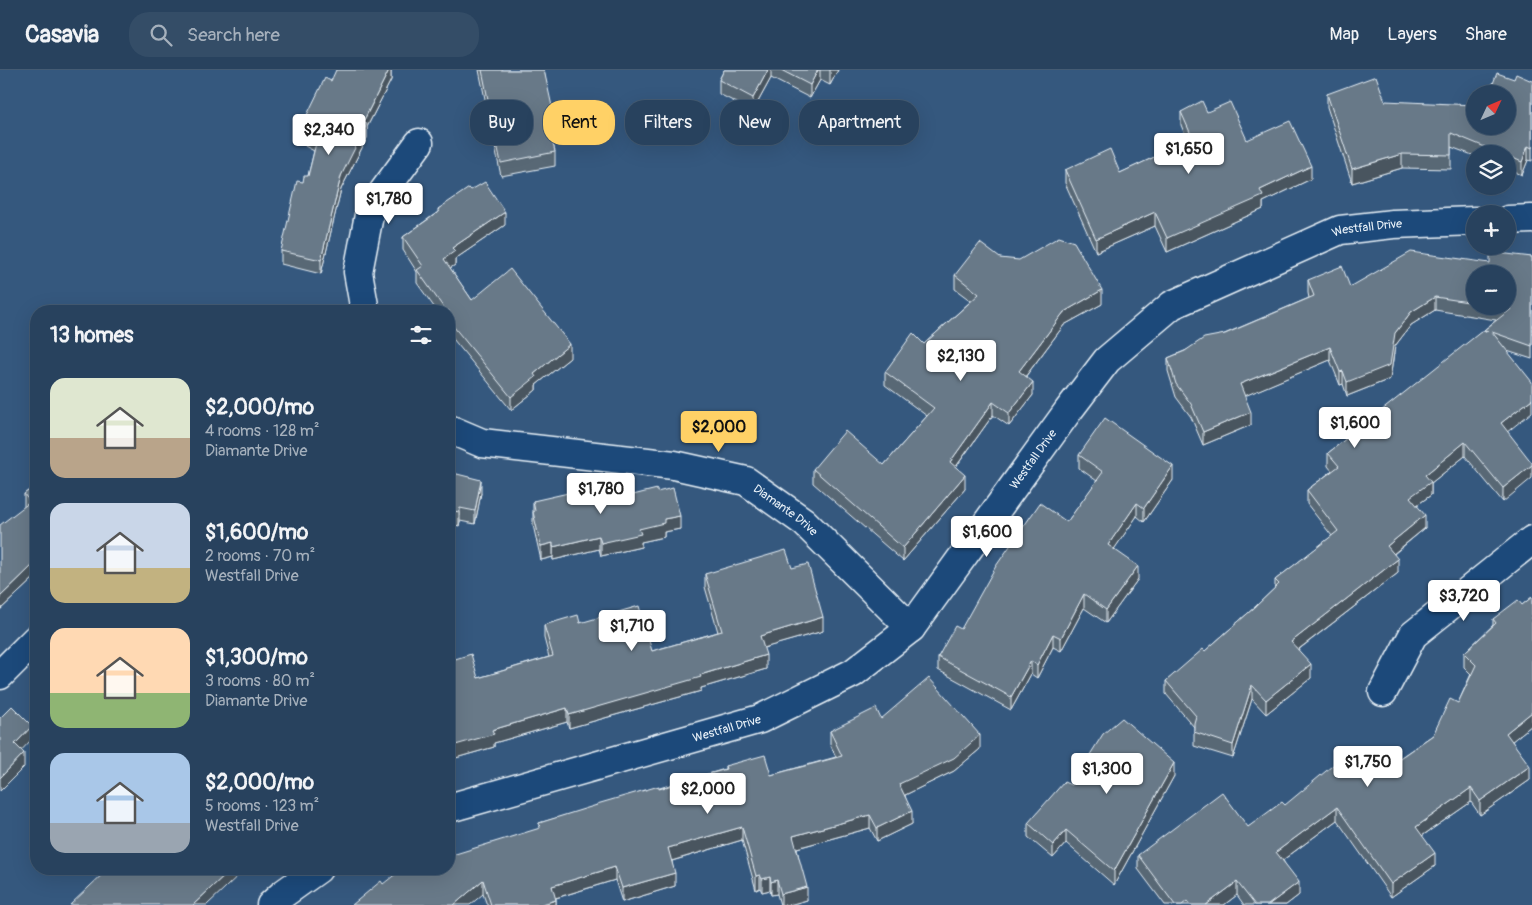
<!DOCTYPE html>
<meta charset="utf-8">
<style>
body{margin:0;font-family:Pangolin,sans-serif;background:#344d67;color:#f1f3f6;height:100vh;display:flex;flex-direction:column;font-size:19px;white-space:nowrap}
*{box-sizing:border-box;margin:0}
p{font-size:16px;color:#a5b0bc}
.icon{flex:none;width:28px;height:28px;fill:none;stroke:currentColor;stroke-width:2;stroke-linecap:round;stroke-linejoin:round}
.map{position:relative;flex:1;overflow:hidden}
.drawer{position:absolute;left:30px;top:235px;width:425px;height:570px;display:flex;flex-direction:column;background:#28425e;border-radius:20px;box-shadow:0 5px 20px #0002,0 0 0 1px #445b73}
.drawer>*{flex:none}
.guide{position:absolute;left:470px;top:30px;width:475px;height:45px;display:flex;gap:10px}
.needle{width:32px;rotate:46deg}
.tools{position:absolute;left:1466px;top:15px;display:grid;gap:10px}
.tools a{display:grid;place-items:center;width:50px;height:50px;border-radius:50%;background:#28425e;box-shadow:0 5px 20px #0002,0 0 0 1px #445b73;font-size:25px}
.price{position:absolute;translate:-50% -42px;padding:0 11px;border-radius:5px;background:#fff;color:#222;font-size:16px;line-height:32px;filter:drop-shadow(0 1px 2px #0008)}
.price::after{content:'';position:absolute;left:50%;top:30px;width:15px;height:11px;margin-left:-8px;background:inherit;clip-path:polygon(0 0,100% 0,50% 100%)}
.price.selected{background:#ffd166;color:#111}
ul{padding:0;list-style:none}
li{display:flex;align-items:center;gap:15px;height:125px;padding:0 20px}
li span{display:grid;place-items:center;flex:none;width:140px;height:100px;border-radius:15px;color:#555}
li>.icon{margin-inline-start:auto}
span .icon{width:60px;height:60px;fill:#fffc;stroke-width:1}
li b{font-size:21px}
h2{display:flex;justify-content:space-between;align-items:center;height:60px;padding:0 20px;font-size:21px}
.tag{padding:0 18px;border-radius:20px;background:#28425e;box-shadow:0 5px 20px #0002,0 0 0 1px #445b73;font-size:18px;line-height:45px}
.tag.selected{background:#ffd166;color:#111}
header{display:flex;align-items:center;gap:30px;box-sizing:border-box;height:70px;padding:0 25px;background:#28425e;border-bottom:1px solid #445b73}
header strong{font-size:24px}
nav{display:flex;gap:28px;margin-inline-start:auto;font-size:18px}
.search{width:350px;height:45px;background:#344d67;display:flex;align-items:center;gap:12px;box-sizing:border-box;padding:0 18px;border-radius:20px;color:#a5b0bc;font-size:19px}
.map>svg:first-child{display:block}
</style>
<header>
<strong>Casavia</strong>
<div class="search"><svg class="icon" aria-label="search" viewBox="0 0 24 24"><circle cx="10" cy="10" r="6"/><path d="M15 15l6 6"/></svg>Search here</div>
<nav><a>Map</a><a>Layers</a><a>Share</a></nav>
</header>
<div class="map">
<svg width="1532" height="835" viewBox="0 0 1532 835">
<rect width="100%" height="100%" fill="#35587e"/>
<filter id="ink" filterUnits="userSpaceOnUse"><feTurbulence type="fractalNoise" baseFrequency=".02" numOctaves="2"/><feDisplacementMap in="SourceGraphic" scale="10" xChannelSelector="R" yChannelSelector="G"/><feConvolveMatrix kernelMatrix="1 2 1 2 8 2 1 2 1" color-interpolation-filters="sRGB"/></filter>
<g filter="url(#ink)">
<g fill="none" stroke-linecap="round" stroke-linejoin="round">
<g stroke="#e8f1f8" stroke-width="31">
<g id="street">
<polyline points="1508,150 1532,149"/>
<polyline points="365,241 358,202 370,140 419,73"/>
<path id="s1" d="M449,359l33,14 192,22 72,16 58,41 107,106"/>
<polyline points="0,605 36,569"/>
<polyline points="1383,622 1413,565 1532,470"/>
<path id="s2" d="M449,738l311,-89 93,-46 58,-45 157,-217 39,-51 65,-55 168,-75 53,-6 82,-3"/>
<polyline points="271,835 283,824 318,799"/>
</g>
</g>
<use href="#street" stroke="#1f4a7a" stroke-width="28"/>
</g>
<g fill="#596875" stroke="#e8f1f8" fill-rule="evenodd">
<polygon points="391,0 391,10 367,57 367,68 341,119 321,204 281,194 281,181 303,112 308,106 314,81 305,76 305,63 306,60 306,47 331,11"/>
<polygon points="479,0 544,0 553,54 549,55 555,82 555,96 501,106"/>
<polygon points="724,0 838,0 830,15 820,10 810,28 771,8 753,41 719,24 719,10"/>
<polygon points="1514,9 1532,11 1532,91 1528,90 1522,105 1508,99 1508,84 1475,84 1475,86 1451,77 1451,99 1402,98 1352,113 1327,37 1327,24 1385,31 1475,56"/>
<polygon points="1181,42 1207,42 1247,70 1311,109 1263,132 1263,139 1167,182 1155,156 1096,182 1065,113 1065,100 1120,103 1188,72 1181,55"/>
<polygon points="471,120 505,155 455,189 455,195 450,198 472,230 570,288 536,315 536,320 511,340 449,264 449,241 437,241 417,213 417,202 403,180 403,167 438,142 438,139"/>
<path d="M1532,187v102l-25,-8v81l-4,70 -38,-46 -34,27v12l-14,10 8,23 -31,26 4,19 -100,77 13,28 -45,36 -14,-15 -19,59 -39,-12v-19l-28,-33v-13l39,-30 50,-44 20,-19v-8l57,-44 -25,-32v-14l25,-19 -4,-5v-13l156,-122v-1l12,-10 -61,-10 -24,15 -16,21 -5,33 -43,17 -4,-12 -3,1 -10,-25 -86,36 7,29 -48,20 -12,-28 -15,-20 -8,-26v-13l141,-60 -1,-5v-13l42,7zM1475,204l33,32h-33z"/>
<polygon points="1000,188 1102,234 1064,255 1026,306 1033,325 1009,356 993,345 956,397 965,419 903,491 813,413 813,399 884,395 927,346 885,315 885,302 924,274 971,231 955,219 955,205"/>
<polygon points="1079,385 1173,410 1144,452 1137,446 1114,479 1138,509 1106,553 1084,538 1061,581 1053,577 1037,608 1031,604 1011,640 938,600 938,587 961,559 1067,452 1097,411 1079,398"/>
<polygon points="449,402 481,423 475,454 460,451 459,456 449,453"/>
<polygon points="36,415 36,506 0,540 24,437 24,424"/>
<polygon points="657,422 680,459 664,462 664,467 641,472 641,477 601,486 599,479 553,490 553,487 541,490 533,455 533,431 587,425 629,426"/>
<polygon points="792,498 823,561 763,578 766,599 701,618 701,621 569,658 567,652 494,673 494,677 452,689 449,680 449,591 478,608 549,587 544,568 544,555 580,553 652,581 718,562 705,517 705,504"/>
<polygon points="1532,527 1532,655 1512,671 1530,710 1480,745 1471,732 1422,766 1435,796 1391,827 1337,750 1283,790 1299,825 1286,835 1244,835 1237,825 1224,835 1165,835 1138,799 1138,785 1248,757 1285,735 1368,710 1433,665 1458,633 1471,604 1464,597 1464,583 1493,555 1493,549 1522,535"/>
<polygon points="881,649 980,679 954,701 905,725 912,754 877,771 870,758 797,778 807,830 789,835 780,835 777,824 771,825 770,820 762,822 760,818 756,820 742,770 672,791 675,816 622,832 615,810 556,828 556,835 487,835 483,824 383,814 449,799 539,759 539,753 725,699 725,696 771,705 836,687 830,674 830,661"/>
<polygon points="1174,706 1114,815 1066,773 1053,788 1028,767 1028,753 1071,715"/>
</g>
<g fill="#49555f" stroke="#e8f1f8">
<polygon points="389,0 391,0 391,10 367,57 367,68 341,119 321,204 321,190 341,106 363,52"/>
<polygon points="768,0 771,0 771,8 753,41 753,28"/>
<polygon points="818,0 820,0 820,10 810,28 810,15"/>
<polygon points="830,0 838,0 830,15"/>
<polygon points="553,41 553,54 546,56 546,43"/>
<polygon points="1528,76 1528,90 1522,105 1522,92"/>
<polygon points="1402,84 1402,98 1352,113 1352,99"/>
<polygon points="1311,96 1311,109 1263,132 1263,139 1167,182 1167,168 1260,120"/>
<polygon points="505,142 505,155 455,189 455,195 444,202 444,189 452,178"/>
<polygon points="1155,142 1155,156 1096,182 1096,169"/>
<polygon points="1102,220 1102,234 1064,255 1019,315 1019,301 1064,242"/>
<polygon points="1435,227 1435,240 1411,255 1395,276 1390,309 1347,326 1347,312 1395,263 1411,242"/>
<polygon points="570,274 570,288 536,315 536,320 511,340 511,327 534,304"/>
<polygon points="1330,277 1330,290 1240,328 1240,314"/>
<polygon points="1343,301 1343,314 1340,315 1340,302"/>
<polygon points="1033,312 1033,325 1009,356 1009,343"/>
<polygon points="1532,329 1532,342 1501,367 1501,353"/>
<polygon points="993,332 993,345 950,405 950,392"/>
<polygon points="1251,342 1251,355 1203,375 1203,362"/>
<polygon points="1465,372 1465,386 1431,413 1431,425 1410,440 1410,427 1425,405"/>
<polygon points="1532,395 1532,408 1503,432 1503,418"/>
<polygon points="1173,396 1173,410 1144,452 1144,438"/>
<polygon points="965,405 965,419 903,491 903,478"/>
<polygon points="481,410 481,423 475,454 475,441"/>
<polygon points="1137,433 1137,446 1108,488 1108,475"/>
<polygon points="460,438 460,451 459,456 459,442"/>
<polygon points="1425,445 1425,458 1387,489 1387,476"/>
<polygon points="680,446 680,459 664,462 664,467 641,472 641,477 601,486 601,473 639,459 664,449"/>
<polygon points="599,466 599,479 553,490 553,477"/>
<polygon points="553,473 553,487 541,490 541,476"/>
<polygon points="1398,489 1398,503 1291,585 1291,572"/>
<polygon points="36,492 36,506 0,540 0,527"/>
<polygon points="1138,496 1138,509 1106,553 1106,540"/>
<polygon points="1084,524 1084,538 1061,581 1061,568"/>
<polygon points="823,547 823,561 760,579 760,566"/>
<polygon points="1053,564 1053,577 1037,608 1037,595"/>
<polygon points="766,585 766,599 701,618 701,621 569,658 569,645"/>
<polygon points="1031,591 1031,604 1011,640 1011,627"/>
<polygon points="1311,594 1311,608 1266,644 1266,630"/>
<polygon points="1252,615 1252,629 1233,688 1233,675"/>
<polygon points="567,638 567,652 494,673 494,677 452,689 452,676 492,660"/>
<polygon points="1532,642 1532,655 1506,676 1506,663"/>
<polygon points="32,656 32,669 15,687 15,674"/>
<polygon points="980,665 980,679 954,701 899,728 899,714"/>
<polygon points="24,683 24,697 0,721 0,708"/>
<polygon points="1174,693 1174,706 1114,815 1114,801"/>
<polygon points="1530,696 1530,710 1480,745 1480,731"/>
<polygon points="1471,718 1471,732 1416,770 1416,757"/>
<polygon points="1337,737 1337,750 1276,795 1276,782"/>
<polygon points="912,741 912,754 877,771 877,758"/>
<polygon points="870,745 870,758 793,779 793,766"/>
<polygon points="742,757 742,770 668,792 668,778"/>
<polygon points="1066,760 1066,773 1053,788 1053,775"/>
<polygon points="1435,783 1435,796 1391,827 1391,814"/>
<polygon points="615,797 615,810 552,829 552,816"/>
<polygon points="231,799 245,799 207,835 193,835"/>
<polygon points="675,803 675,816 622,832 622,818"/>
<polygon points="760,805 760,818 756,820 756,806"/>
<polygon points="770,807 770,820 762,822 762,809"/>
<polygon points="483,810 483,824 470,835 454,835"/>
<polygon points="777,810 777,824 771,825 771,812"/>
<polygon points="1237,812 1237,825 1224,835 1206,835"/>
<polygon points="1299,812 1299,825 1286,835 1268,835"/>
<polygon points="807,817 807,830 789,835 781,835 781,824"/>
<polygon points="556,830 556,835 539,835"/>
</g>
<g fill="#687988" stroke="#e8f1f8">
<polygon points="336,0 389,0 363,52 367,54 341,106 321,190 281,181 297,111 303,112 304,106 308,106 317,69 305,63 312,50 306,47 325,8 331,11"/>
<polygon points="482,0 544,0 553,41 546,43 555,82 501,93"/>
<polygon points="724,0 768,0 753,28 719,10"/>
<polygon points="781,0 818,0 810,15"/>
<polygon points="1497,3 1514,9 1516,4 1532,11 1532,78 1528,76 1522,92 1508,86 1508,84 1502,84 1451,63 1451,85 1402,84 1352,99 1327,24 1376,6 1385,31 1475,35 1475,56 1508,56 1508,24 1489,24"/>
<polygon points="1202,31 1207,42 1230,32 1247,70 1290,51 1311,96 1260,120 1263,126 1167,168 1155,142 1096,169 1065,100 1110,79 1120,103 1193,69 1181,42"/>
<polygon points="485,112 505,142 452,178 455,181 444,189 472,230 510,199 570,274 534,304 536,307 511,327 449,251 449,249 450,248 449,246 449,241 446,241 417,200 423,196 403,167 440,141 438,139 469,118 471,120"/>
<polygon points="1059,167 1074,172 1102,220 1064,242 1019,301 1033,312 1009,343 993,332 950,392 965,405 903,478 813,399 845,361 884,395 934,338 885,302 913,263 924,274 979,224 955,205 980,173 1000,188 1019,190"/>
<polygon points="1411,182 1490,193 1490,182 1532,187 1532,276 1492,262 1532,312 1532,329 1501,353 1532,393 1532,395 1503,418 1465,372 1425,405 1431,412 1410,427 1425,445 1387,476 1398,489 1291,572 1311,594 1266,630 1252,615 1233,675 1194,662 1194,653 1196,646 1166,611 1203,579 1205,581 1255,537 1279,514 1275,510 1338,461 1307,420 1339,396 1328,383 1482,261 1488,261 1484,260 1511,239 1495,236 1508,236 1508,204 1475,204 1475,233 1435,227 1411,242 1395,263 1390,295 1347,312 1343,301 1340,302 1330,277 1240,314 1251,342 1203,362 1191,334 1176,314 1168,288 1185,281 1204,268 1225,264 1314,226 1308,210 1342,196 1350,217"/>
<polygon points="1105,348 1173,396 1144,438 1137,433 1108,475 1138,496 1106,540 1084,524 1061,568 1053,564 1037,595 1031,591 1011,627 938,587 955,556 961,559 996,496 1040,433 1067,452 1103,402 1079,385"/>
<polygon points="449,402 481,410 475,441 460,438 459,442 449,440"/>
<polygon points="36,415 36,492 0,527 0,455 30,432 24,424"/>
<polygon points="626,415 629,426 657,419 657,422 673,418 680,446 664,449 664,453 639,459 641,464 601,473 599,466 553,477 553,473 541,476 533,442 535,441 533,431 586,419 587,425"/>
<polygon points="786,480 792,498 808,494 823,547 760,566 766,585 700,605 701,607 569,645 567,638 492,660 494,664 452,676 449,667 449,591 471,584 478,608 553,586 544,555 578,545 580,553 639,536 652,581 722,561 705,504"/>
<polygon points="1532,527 1532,642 1506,663 1530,696 1480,731 1471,718 1416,757 1435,783 1391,814 1337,737 1276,782 1299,812 1268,835 1255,835 1237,812 1206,835 1190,835 1187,831 1182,835 1175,835 1138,785 1222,722 1248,757 1282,732 1285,735 1349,682 1368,710 1433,665 1450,629 1458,633 1476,595 1464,583 1496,553 1493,549 1518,530 1522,535"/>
<polygon points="929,608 980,665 954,688 899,714 912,741 877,758 870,745 793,766 807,817 781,824 777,810 771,812 770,807 762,809 760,805 756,806 742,757 668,778 675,803 622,818 615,797 552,816 556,830 539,835 491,835 483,810 454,835 352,835 381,811 383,814 402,799 449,799 449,786 540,758 539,753 597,735 597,734 659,716 659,719 726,699 725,696 765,685 771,705 842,686 830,661 876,638 881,649"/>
<polygon points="12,636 32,656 15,674 24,683 0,708 0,648"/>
<polygon points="1122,648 1174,693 1114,801 1066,760 1053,775 1028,753 1064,712 1071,715 1103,664"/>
<polygon points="108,799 231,799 193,835 70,835"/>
</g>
</g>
<g text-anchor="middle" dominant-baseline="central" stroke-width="4" stroke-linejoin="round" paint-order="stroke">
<g font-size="12" fill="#e8f1f8" stroke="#1f4a7a">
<text stroke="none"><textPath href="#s2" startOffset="1129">Westfall Drive</textPath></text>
<text stroke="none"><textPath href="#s2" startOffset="709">Westfall Drive</textPath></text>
<text stroke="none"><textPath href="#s1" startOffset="352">Diamante Drive</textPath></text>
<text stroke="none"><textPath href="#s2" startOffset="289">Westfall Drive</textPath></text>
</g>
</g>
</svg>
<div class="tools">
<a><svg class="needle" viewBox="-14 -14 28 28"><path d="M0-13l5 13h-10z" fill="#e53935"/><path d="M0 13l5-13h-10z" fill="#a5b0bc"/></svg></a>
<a><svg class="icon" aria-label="layers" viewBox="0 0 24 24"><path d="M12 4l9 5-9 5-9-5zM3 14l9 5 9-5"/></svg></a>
<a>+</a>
<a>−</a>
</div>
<b class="price" style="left:329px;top:86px">$2,340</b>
<b class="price" style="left:1189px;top:105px">$1,650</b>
<b class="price" style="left:389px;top:155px">$1,780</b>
<b class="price" style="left:961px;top:312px">$2,130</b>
<b class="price" style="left:1355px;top:379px">$1,600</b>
<b class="price selected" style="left:719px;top:383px">$2,000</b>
<b class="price" style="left:601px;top:445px">$1,780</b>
<b class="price" style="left:987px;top:488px">$1,600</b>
<b class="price" style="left:1464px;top:552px">$3,720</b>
<b class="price" style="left:632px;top:582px">$1,710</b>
<b class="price" style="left:1368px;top:718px">$1,750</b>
<b class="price" style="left:1107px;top:725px">$1,300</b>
<b class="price" style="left:708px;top:745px">$2,000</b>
<div class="guide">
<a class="tag">Buy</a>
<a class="tag selected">Rent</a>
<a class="tag">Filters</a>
<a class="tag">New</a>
<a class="tag">Apartment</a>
</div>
<section class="drawer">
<h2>13 homes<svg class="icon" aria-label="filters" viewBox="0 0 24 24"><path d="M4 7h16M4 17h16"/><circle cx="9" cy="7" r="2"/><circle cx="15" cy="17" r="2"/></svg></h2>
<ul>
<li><span style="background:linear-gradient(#dfe7d0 60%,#b9a48a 0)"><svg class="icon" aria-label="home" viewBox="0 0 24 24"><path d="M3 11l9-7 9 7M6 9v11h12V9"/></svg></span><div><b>$2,000/mo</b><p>4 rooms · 128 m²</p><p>Diamante Drive</p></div></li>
<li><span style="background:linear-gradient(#c9d6e8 65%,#c2b280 0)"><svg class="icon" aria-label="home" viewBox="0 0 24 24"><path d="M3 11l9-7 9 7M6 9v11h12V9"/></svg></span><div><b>$1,600/mo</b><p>2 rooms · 70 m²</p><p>Westfall Drive</p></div></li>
<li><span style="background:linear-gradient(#ffd9b3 65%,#8fb573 0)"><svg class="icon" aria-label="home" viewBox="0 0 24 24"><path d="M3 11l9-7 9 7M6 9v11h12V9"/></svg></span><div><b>$1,300/mo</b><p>3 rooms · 80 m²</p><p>Diamante Drive</p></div></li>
<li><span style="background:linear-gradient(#a9c7e8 70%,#9aa5b1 0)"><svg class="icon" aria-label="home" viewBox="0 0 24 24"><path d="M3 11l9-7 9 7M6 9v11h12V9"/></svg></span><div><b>$2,000/mo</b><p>5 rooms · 123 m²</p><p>Westfall Drive</p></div></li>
</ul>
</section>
</div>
